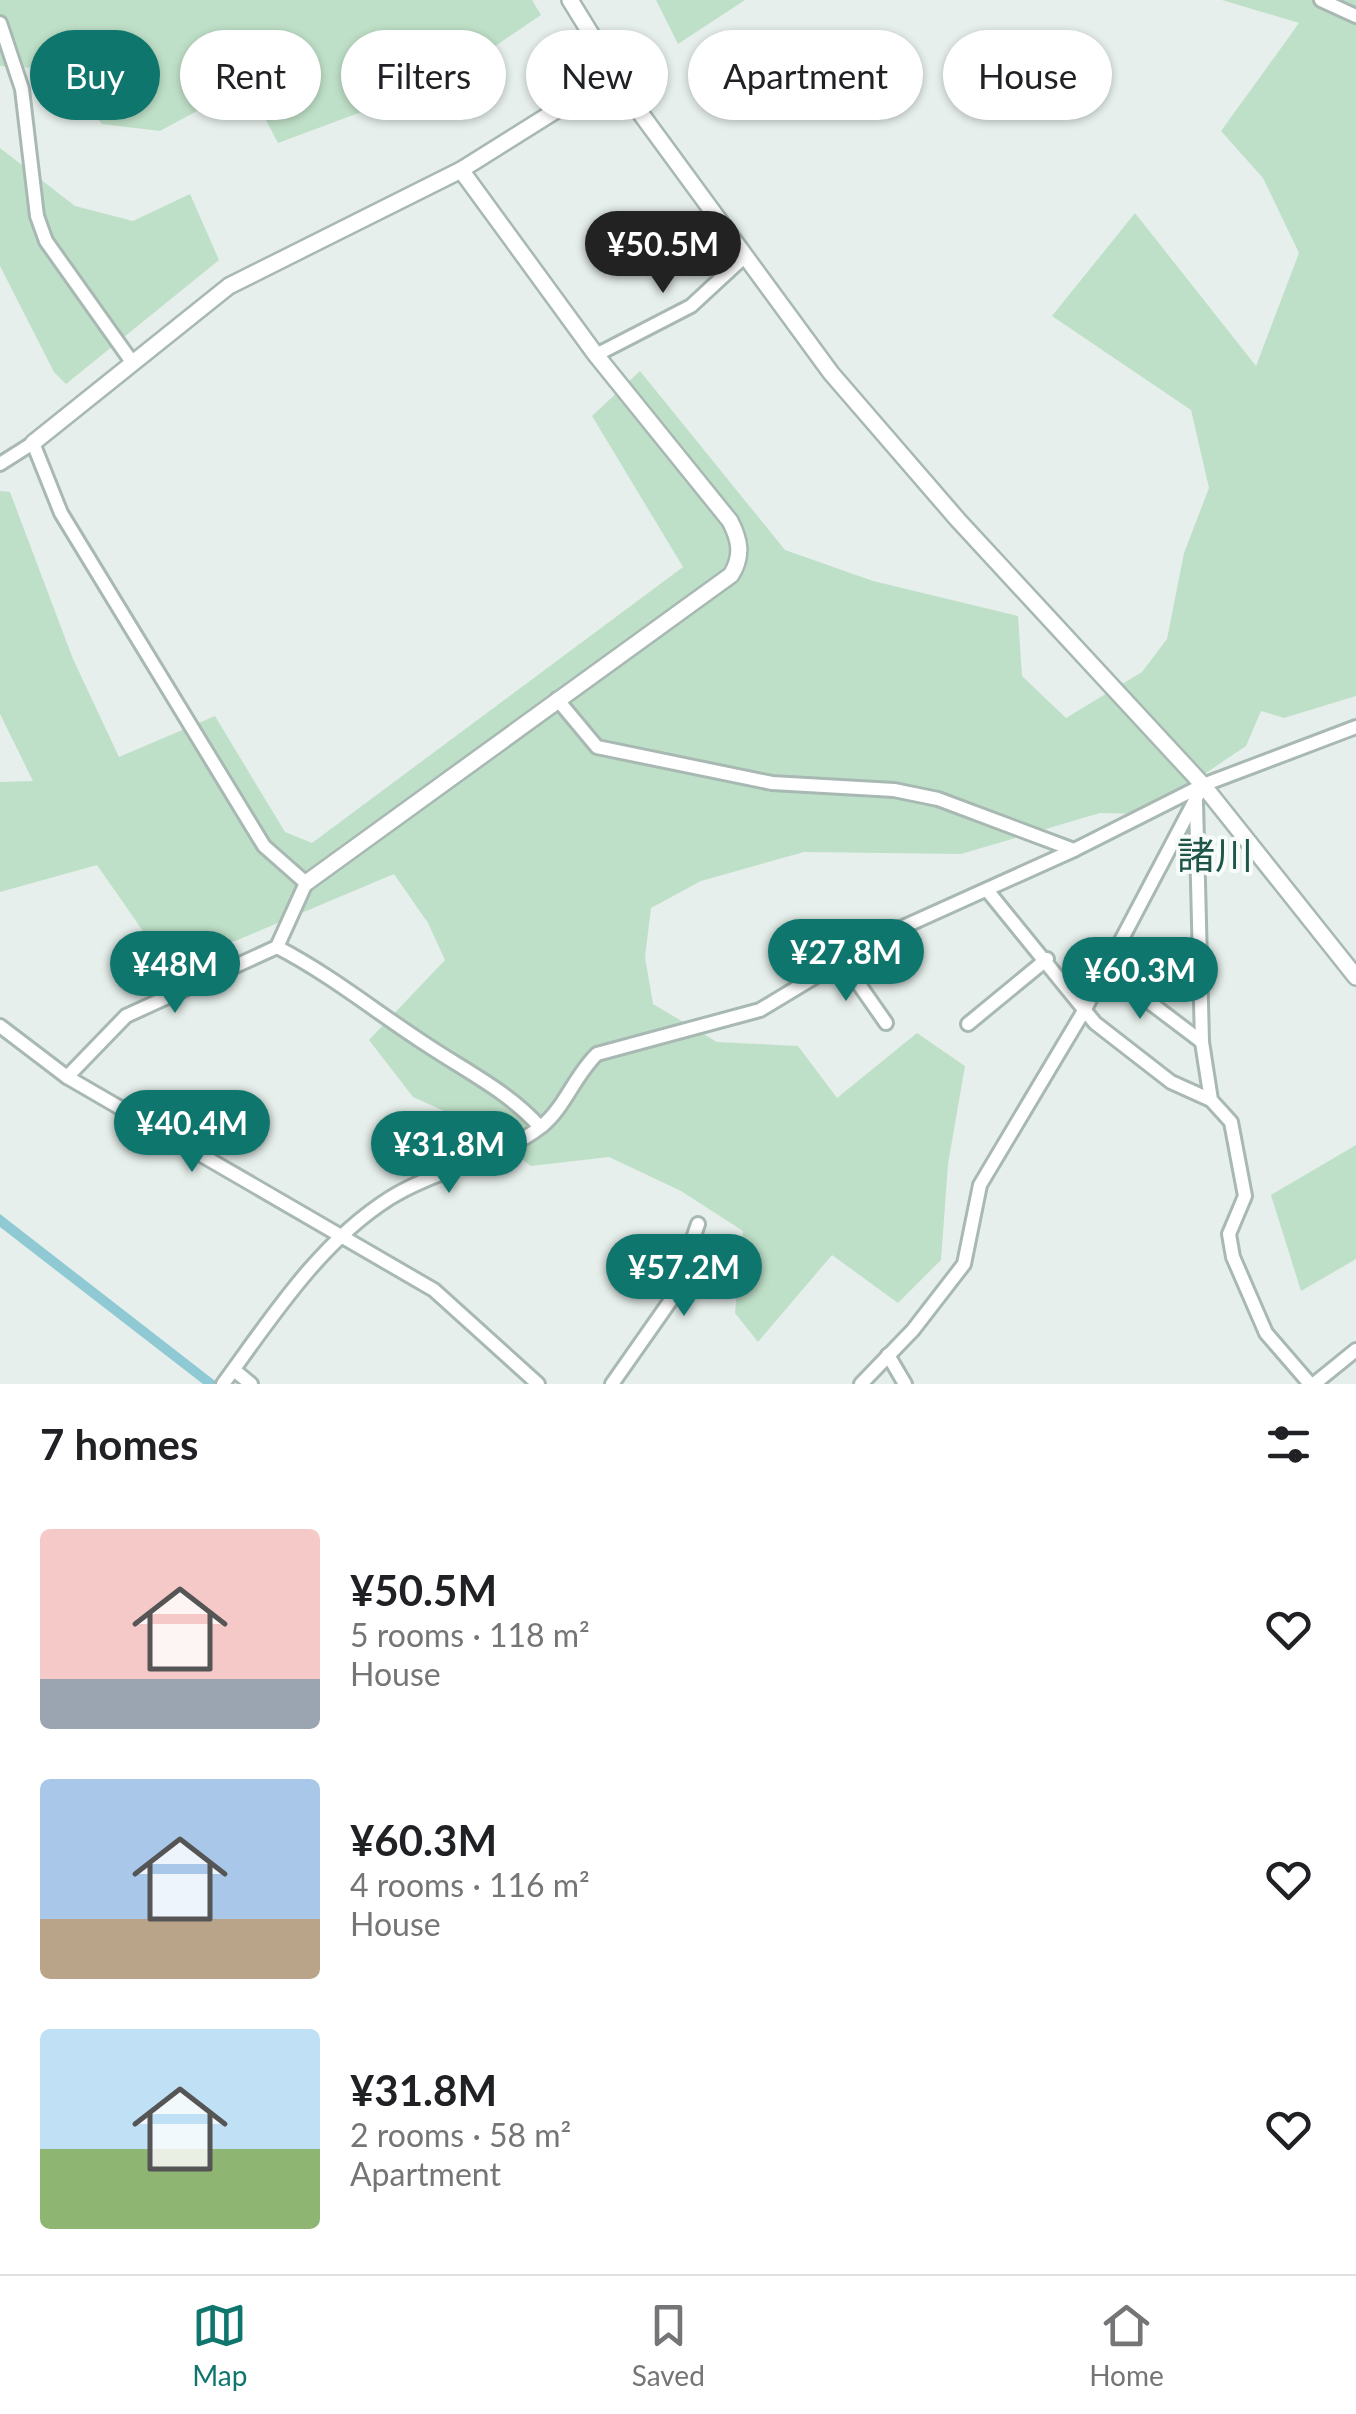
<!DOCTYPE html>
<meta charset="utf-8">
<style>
body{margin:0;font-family:Lato,"Noto Sans JP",sans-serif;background:#f2f2f2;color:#202124;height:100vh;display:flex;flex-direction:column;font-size:38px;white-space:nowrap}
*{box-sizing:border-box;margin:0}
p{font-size:32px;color:#757577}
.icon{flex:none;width:55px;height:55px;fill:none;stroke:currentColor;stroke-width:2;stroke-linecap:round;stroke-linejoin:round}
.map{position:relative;height:1384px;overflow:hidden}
.details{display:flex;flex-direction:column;background:#fff;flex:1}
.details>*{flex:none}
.banner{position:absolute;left:30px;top:30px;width:1298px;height:90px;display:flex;gap:20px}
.price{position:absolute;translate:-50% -85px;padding:0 22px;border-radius:35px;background:#0f766e;color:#fff;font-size:32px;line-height:65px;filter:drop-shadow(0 2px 5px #0008)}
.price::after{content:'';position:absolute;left:50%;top:60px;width:30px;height:22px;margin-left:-15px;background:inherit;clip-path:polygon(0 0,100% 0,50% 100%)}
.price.selected{background:#222;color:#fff}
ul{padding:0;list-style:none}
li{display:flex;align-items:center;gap:30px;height:250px;padding:0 40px}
li span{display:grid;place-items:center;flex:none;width:280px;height:200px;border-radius:10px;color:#555}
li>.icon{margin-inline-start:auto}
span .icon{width:120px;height:120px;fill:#fffc;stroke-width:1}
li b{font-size:42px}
h2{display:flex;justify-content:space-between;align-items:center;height:120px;padding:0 40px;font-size:42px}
.chip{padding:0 35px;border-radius:45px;background:#fff;box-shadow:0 2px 8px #0004;font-size:35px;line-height:90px}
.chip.selected{background:#0f766e;color:#fff}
.tabs{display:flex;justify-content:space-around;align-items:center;height:140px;border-top:2px solid #e0e0e0;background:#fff;font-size:28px;color:#757577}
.tabs a{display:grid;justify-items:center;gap:5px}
.tabs .selected{color:#0f766e}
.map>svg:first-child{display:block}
</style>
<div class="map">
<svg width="1356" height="1384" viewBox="0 0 1356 1384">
<rect width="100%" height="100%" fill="#e6efeb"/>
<g fill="#bfe0c8">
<polygon points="0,0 532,0 541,15 442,82 278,143 247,84 160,131 102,124 55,69 0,66"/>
<polygon points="656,0 745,0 678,44"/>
<polygon points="1222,0 1356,0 1356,696 1284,718 1261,711 1246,746 1145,814 1100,813 961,854 804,852 701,881 651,908 645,957 653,1004 717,1042 798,1046 837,1098 917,1033 965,1066 948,1164 941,1260 898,1303 832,1255 758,1342 735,1313 743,1231 681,1191 609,1157 531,1166 473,1124 413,1097 369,1040 445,960 428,923 394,874 235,941 161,957 97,865 0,892 0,782 33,781 0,714 0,491 10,492 73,659 119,757 215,716 285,832 312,843 683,567 592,416 640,371 785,550 873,581 1018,616 1022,676 1066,718 1142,672 1167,639 1184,553 1209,488 1191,410 1052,316 1135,213 1256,366 1299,253 1263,178 1221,131 1299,23"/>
<polygon points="0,148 75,206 133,221 190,194 219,260 66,384 54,372 0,266"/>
<polygon points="1356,1145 1356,1259 1301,1291 1271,1195"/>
</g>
<polygon fill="#8ec9d4" points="0,1214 219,1384 203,1384 0,1227"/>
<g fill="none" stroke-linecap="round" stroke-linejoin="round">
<g stroke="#a8b8b2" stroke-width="18">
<g id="minor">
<polyline points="1321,0 1356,16"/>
<polyline points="0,23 22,89 37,216 46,241 132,362"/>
<polyline points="596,355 691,306 744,257"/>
<polyline points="0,464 33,443 61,513 264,846 306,883 277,947 126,1016 67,1077"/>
<polyline points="557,699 597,747 772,783 894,790 938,799 1074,850"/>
<polyline points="1196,802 1202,1042 1211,1100 1231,1122 1245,1196 1229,1234 1233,1257 1266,1333 1310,1384"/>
<polyline points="987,890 1095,1023 1171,1082 1211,1100"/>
<path d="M277,947c54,28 99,65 150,98 39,26 82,47 113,82"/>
<polyline points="842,960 886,1023"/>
<polyline points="1103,967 1202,1042"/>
<polyline points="968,1024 1047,959"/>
<polyline points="0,1026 67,1077 434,1290 538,1384"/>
<polyline points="888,1355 905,1384"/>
<polyline points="234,1370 251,1384"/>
<path d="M223,1384c49,-67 96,-141 167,-186 48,-30 107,-37 152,-72 23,-19 33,-51 55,-72l163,-44 121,-73 193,-87 129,-65 153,-58"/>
<polyline points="612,1384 673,1297 698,1224"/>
<polyline points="861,1384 913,1330 964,1264 980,1185 1085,1009 1203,785"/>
<polyline points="1314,1384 1356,1350"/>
</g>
</g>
<g stroke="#a8b8b2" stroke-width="20">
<g id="tertiary">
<polyline points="570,0 636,107 831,373 958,520 1203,785 1356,977"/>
<polyline points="33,443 229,286 461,170 614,74"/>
<path d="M306,883l425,-308c12,-19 9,-35 -1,-54l-134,-166 -135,-185"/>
</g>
</g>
<use href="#minor" stroke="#fff" stroke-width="12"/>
<use href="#tertiary" stroke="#fff" stroke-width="15"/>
</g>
<g text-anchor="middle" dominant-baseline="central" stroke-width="8" stroke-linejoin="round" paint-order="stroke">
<g font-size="38" fill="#1f5548" stroke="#f7fbf9">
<text x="1215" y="854">諸川</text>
</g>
</g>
</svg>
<b class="price selected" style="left:663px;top:296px">¥50.5M</b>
<b class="price" style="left:846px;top:1004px">¥27.8M</b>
<b class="price" style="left:175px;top:1016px">¥48M</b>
<b class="price" style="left:1140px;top:1022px">¥60.3M</b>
<b class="price" style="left:192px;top:1175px">¥40.4M</b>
<b class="price" style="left:449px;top:1196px">¥31.8M</b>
<b class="price" style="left:684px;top:1319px">¥57.2M</b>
<div class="banner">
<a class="chip selected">Buy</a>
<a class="chip">Rent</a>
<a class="chip">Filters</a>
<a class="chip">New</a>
<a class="chip">Apartment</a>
<a class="chip">House</a>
</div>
</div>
<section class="details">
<h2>7 homes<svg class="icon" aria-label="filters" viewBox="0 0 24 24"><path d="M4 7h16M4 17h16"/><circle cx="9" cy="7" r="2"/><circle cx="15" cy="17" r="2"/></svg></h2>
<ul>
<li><span style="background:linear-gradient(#f6c9c9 75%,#9aa5b1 0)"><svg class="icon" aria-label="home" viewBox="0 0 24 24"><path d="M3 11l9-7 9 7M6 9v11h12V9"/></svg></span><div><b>¥50.5M</b><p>5 rooms · 118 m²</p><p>House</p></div><svg class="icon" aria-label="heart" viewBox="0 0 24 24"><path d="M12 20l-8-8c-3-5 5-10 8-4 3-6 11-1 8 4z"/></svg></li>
<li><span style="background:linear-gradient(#a9c7e8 70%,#b9a48a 0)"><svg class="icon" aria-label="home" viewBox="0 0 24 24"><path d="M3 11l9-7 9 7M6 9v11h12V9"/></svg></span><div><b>¥60.3M</b><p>4 rooms · 116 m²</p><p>House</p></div><svg class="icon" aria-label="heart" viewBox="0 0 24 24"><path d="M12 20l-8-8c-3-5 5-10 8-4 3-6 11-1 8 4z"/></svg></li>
<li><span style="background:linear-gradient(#bfe0f5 60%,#8fb573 0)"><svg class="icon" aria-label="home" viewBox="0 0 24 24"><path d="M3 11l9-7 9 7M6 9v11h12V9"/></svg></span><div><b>¥31.8M</b><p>2 rooms · 58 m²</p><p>Apartment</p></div><svg class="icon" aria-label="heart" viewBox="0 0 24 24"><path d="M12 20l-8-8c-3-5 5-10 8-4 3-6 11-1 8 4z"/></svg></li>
</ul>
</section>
<nav class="tabs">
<a class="selected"><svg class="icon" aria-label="map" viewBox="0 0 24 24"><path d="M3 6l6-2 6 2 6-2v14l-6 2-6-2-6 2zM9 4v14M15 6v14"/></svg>Map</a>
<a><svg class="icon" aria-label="saved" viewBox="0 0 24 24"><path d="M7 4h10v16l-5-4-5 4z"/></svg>Saved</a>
<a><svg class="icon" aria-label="home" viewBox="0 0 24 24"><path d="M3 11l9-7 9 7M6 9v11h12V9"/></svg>Home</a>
</nav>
